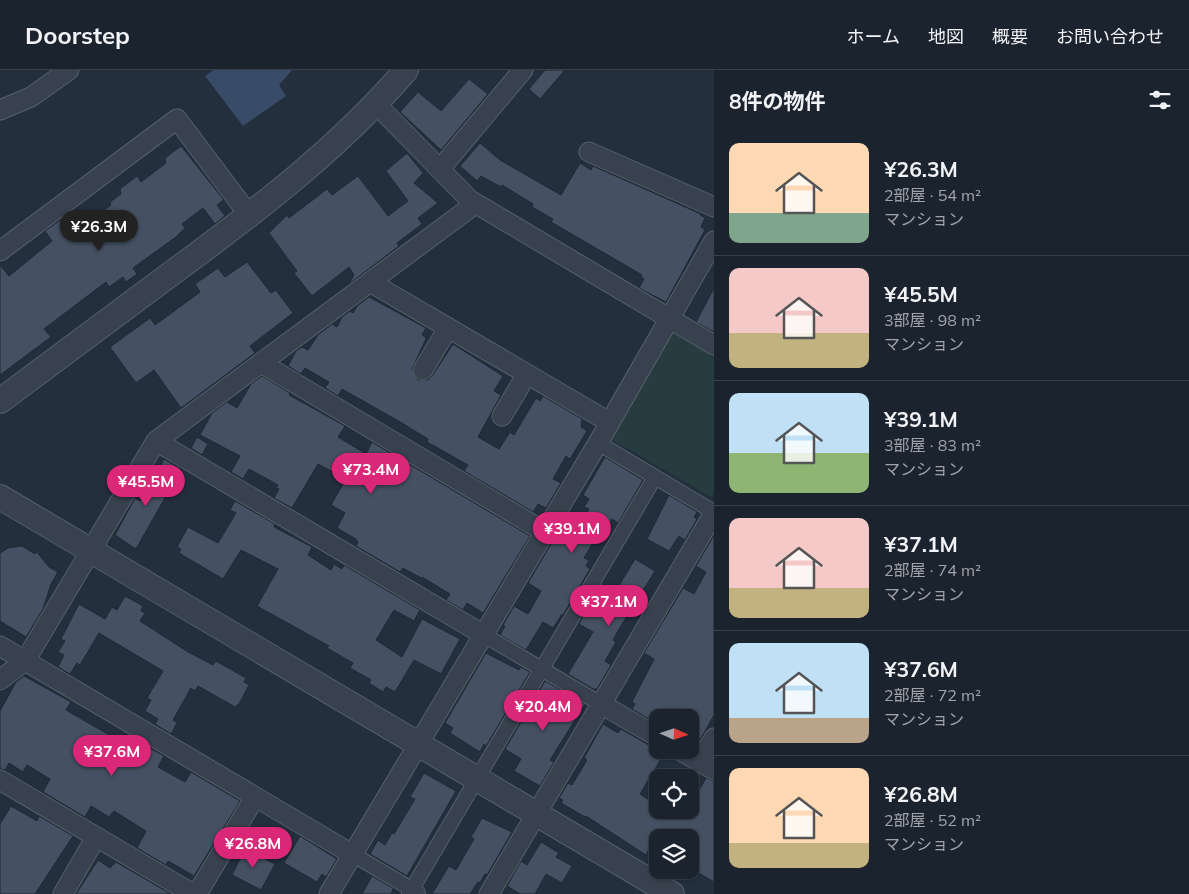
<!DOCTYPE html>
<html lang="ja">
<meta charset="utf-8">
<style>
body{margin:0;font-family:Mulish,"Noto Sans JP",sans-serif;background:#242b36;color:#f1f3f6;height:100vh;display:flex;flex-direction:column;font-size:19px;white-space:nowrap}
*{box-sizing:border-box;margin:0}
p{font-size:16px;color:#a0a4aa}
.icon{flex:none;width:28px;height:28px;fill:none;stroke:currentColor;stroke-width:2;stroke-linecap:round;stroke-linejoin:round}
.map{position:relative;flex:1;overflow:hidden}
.side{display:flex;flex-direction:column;background:#1b232e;width:475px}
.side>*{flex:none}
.needle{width:32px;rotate:93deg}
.tools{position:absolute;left:649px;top:639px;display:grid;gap:10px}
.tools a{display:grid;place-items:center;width:50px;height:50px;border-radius:10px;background:#1b232e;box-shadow:0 1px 4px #0004,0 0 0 1px #39404a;font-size:25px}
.price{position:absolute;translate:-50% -42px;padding:0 11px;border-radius:18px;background:#db2777;color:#fff;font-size:16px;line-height:32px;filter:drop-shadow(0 1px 2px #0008)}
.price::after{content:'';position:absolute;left:50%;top:30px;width:15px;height:11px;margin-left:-8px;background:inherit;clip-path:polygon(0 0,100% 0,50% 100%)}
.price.active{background:#222;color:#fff}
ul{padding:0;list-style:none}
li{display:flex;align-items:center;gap:15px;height:125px;padding:0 15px}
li+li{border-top:1px solid #39404a}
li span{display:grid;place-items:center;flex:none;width:140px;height:100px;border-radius:10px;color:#555}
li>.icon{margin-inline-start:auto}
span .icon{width:60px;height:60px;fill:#fffc;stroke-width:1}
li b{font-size:21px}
h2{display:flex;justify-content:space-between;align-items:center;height:60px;padding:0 15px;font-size:21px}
header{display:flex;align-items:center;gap:30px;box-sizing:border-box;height:70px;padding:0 25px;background:#1b232e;border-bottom:1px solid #39404a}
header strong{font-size:24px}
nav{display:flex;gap:28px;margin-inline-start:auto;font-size:18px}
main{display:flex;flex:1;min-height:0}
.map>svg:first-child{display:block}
</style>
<header>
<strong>Doorstep</strong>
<nav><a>ホーム</a><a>地図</a><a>概要</a><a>お問い合わせ</a></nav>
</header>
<main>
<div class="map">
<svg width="714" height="824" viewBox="0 0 714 824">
<rect width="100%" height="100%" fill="#242f3e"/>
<polygon fill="#263c3f" points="673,260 714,284 714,423 711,427 609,368"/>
<polygon fill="#394c67" points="214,0 292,0 279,15 286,26 243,56 205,6"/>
<g fill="#455162" stroke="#1f2835">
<polygon points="545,0 565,0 540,29 529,19"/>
<polygon points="469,9 488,24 441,80 400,42 418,22 441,41"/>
<polygon points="480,73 500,90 561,125 580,93 591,100 593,96 701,144 700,145 705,148 701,157 705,160 666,232 639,218 644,209 641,207 642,205 551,152 553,149 532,137 533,134 502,115 501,117 481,106 477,111 460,96"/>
<polygon points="181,76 224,130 217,135 225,146 215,154 203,138 182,154 185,158 176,167 133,198 137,204 126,212 123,207 109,217 106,212 44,259 51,267 0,305 0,195 9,206 52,171 45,161 72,142 82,156 111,135 110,132 121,124 120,119 137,106 141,112 166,93 165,88"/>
<polygon points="407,83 423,103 414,113 438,133 418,148 422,154 397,173 399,176 349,214 354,205 349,197 312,226 294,203 297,201 269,163 287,145 289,148 327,119 332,125 358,106 388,146 408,131 386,101"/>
<polygon points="247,192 271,223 276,220 293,243 250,276 255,283 181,338 154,300 136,313 110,277 150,248 155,255 200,222 195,214 218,198 225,207"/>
<polygon points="714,218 714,262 696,252"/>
<polygon points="369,227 426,258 422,265 426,267 425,271 412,299 418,310 428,310 432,306 453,274 503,306 494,321 501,325 478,367 499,379 510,362 514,365 536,328 540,331 543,326 582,349 581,357 587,361 570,389 566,386 553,409 561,413 546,438 538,434 533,442 464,401 468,395 427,372 428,369 402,353 342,319 338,326 325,318 329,312 305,298 301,304 288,296 296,281 302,277 308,280 318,265 332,254 337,257 342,247 350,241 353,243 357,236"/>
<polygon points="262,306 290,323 289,325 345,356 338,367 366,384 372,372 530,466 483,543 467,533 463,540 446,530 450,524 422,507 421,508 403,498 400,502 356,476 358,472 356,469 337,458 345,443 331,435 346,409 318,394 292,438 274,428 279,419 276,418 278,415 249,399 243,409 231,402 240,386 200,365 212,343 227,332 237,338 251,314"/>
<polygon points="197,367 208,374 202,385 191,378"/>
<polygon points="605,387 643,410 618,453 612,449 607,457 604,455 602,457 584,488 589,490 586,496 590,499 563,545 562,544 553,558 543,552 526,580 500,565 505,556 503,555 514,536 528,544 541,521 528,513 555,467 567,475 589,439 584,437 589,429 583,425"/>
<polygon points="164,389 176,396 169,409 174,412 136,479 115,465 135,428 140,431"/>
<polygon points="669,425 697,442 694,447 697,449 685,470 679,466 669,481 647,469"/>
<polygon points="235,431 275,454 274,457 312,477 308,485 331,500 334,494 342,499 344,495 420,540 414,551 394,540 376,570 402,587 422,549 460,569 441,604 414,590 395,622 386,617 383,622 369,613 371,610 350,598 353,593 327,578 329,576 257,536 278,499 241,480 223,509 179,483 181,479 177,477 188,457 218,473 236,443 230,440"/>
<polygon points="714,465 714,645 696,677 690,673 690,648 647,648 632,639 635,634 632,632 654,589 644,583 683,518 694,524 706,502 696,496"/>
<polygon points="22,476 35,484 36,481 49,497 58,502 51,514 43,539 26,567 0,551 0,483 8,478"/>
<polygon points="635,489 655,501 619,559 613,570 616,572 605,591 611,595 597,619 593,619 568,604 593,562 579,554 587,539 600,547"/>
<polygon points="125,526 143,536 141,541 145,543 140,551 188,582 213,595 216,591 246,608 244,612 249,615 239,634 235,637 198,616 195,621 191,618 173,650 177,653 171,664 155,654 158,649 145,641 151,630 147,628 163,601 99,563 80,595 77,593 70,604 58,597 64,585 58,582 65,571 61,569 79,534 105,549 112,537 117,540"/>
<polygon points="486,583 519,600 521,597 530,602 486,676 484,674 480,682 450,663 453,658 445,653"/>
<polygon points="24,606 71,632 66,640 128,676 131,671 138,675 139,672 164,686 158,697 185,712 191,702 240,731 194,806 168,791 166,795 137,778 146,761 114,741 109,747 91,736 85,747 43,722 50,709 27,695 23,702 9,693 5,700 0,699 0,641 16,612"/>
<polygon points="545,611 585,634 550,690 554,692 540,716 514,701 521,689 505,679"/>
<polygon points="603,654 618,663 621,659 664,684 640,724 658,736 658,740 664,740 676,747 679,740 690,740 690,736 706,708 714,711 714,812 690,798 690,768 658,768 658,776 652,773 646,785 586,746 585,747 561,733 563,730 559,728 568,713 572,715 587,690 584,688"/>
<polygon points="424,703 456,721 407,806 370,784 378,770 385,775 392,763 394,764 415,729 410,727"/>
<polygon points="11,736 37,751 39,746 73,766 35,824 0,824 0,754"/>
<polygon points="482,748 512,762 487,805 485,804 480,813 478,812 470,824 432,824 449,796 456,800 474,769 471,767"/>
<polygon points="300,766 337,789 326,807 322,804 317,812 284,793"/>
<polygon points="242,770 248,774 241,787 234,783"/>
<polygon points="541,772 559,783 556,787 572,796 562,813 546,804 535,824 520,824 507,816 521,791 527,795"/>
<polygon points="245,779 275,794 261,820 232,805"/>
<polygon points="98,790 110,798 116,792 171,824 76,824"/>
<polygon points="372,806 398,821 398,822 393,819 391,824 362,824"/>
</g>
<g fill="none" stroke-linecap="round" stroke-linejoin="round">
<g stroke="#565f6c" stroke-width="16">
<g id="pedestrian">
<polyline points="598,373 714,442"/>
<polyline points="484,565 601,634"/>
<polyline points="352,784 418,823"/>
<polyline points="409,824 655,407"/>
</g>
</g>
<g stroke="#565f6c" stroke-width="21">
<g id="minor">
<polyline points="377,35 470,130 714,275"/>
<polyline points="0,40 31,27 69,0"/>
<polyline points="589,82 714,137"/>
<polyline points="440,99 523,0"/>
<polyline points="0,181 177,49 249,145"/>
<polyline points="370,212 609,352"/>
<polyline points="261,293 545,462"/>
<polyline points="423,300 448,258"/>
<polyline points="502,346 527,304"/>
<polyline points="156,371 484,565"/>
<polyline points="0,576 352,784"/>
<polyline points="0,610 25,591 156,371 475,134"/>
<polyline points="601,634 658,667"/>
<polyline points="679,680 714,700"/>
<polyline points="700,692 714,668"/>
<polyline points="0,710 193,824"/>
<polyline points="63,824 96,767"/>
<polyline points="197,824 255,727"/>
<polyline points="329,824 598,373 714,171"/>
<polyline points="489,824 714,443"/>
</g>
</g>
<g stroke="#565f6c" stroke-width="26">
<g id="tertiary">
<path d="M0,331c59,-44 117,-87 176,-131 82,-60 164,-123 230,-200"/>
<polyline points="0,427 672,824"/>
</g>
</g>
<use href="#pedestrian" stroke="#38414e" stroke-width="14"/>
<use href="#minor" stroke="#38414e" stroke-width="19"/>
<use href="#tertiary" stroke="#38414e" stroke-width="24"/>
</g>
</svg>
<div class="tools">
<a><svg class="needle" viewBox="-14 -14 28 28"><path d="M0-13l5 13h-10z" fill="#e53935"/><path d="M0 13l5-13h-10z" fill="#a0a4aa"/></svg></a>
<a><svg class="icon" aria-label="locate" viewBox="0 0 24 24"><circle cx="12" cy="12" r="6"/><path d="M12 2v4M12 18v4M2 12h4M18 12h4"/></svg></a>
<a><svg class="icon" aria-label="layers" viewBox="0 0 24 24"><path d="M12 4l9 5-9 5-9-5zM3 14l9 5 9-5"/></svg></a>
</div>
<b class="price active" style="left:99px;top:182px">¥26.3M</b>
<b class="price" style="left:371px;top:425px">¥73.4M</b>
<b class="price" style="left:146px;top:437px">¥45.5M</b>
<b class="price" style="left:572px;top:484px">¥39.1M</b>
<b class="price" style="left:609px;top:557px">¥37.1M</b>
<b class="price" style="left:543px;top:662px">¥20.4M</b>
<b class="price" style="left:112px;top:707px">¥37.6M</b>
<b class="price" style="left:253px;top:799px">¥26.8M</b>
</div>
<section class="side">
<h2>8件の物件<svg class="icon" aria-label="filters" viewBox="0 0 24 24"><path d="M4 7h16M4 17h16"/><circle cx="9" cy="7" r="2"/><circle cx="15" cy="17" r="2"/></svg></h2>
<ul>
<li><span style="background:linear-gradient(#ffd9b3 70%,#7fa58c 0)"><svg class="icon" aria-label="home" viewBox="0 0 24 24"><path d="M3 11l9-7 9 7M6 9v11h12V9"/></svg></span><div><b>¥26.3M</b><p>2部屋 · 54 m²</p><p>マンション</p></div></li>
<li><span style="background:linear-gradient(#f6c9c9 65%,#c2b280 0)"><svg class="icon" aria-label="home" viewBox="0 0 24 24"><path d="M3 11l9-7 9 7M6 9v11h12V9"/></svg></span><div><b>¥45.5M</b><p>3部屋 · 98 m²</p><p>マンション</p></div></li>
<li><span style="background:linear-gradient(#bfe0f5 60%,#8fb573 0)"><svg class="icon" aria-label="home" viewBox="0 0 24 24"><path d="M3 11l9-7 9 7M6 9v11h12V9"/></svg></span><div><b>¥39.1M</b><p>3部屋 · 83 m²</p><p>マンション</p></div></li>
<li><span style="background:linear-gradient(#f6c9c9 70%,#c2b280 0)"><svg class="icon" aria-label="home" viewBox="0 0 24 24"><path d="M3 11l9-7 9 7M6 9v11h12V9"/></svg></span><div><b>¥37.1M</b><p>2部屋 · 74 m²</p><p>マンション</p></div></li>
<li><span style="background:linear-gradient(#bfe0f5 75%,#b9a48a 0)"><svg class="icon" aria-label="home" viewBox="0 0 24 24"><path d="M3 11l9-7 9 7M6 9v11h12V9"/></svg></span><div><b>¥37.6M</b><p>2部屋 · 72 m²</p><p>マンション</p></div></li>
<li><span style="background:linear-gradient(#ffd9b3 75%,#c2b280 0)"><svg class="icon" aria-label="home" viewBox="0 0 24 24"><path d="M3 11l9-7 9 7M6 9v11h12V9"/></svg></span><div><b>¥26.8M</b><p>2部屋 · 52 m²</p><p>マンション</p></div></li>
</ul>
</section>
</main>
